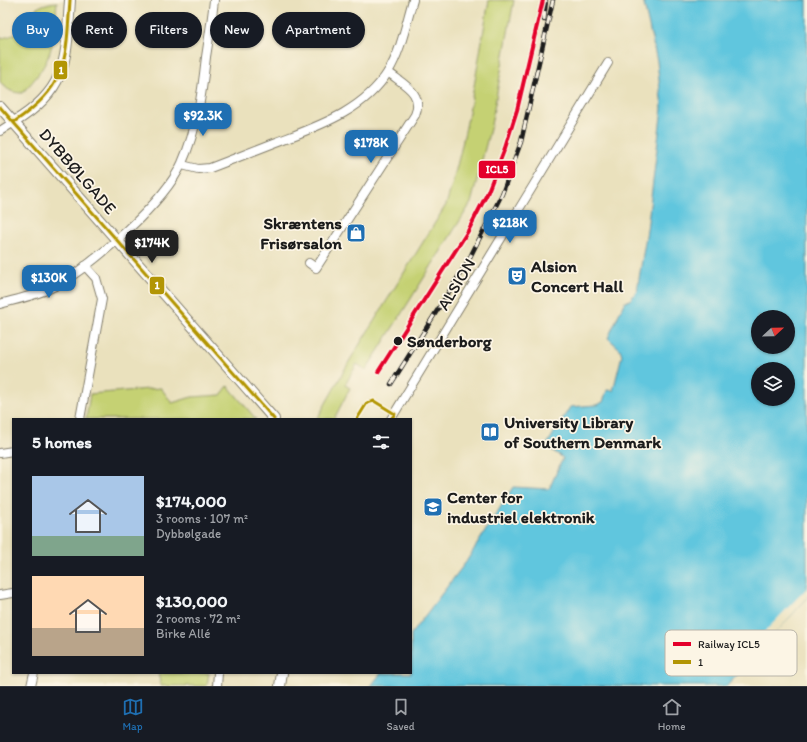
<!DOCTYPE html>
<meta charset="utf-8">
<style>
body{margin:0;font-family:Itim,sans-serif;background:#20242c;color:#f1f3f6;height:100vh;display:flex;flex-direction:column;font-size:15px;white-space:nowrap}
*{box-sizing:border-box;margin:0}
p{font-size:13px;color:#9ea1a6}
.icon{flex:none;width:22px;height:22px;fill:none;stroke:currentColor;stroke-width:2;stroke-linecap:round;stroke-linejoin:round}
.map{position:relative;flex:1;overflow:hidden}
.details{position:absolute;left:12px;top:418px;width:400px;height:256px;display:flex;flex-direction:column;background:#171b24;border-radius:0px;box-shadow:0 1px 3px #0004}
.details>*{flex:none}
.hud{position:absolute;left:12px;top:12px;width:400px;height:36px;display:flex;gap:8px}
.needle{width:26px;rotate:68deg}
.controls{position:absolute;left:751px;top:310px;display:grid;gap:8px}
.controls a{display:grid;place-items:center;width:44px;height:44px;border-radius:50%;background:#171b24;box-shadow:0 1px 3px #0004;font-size:20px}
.price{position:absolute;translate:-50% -34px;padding:0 9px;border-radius:8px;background:#1f6fb2;color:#fff;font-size:13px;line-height:26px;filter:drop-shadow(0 1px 2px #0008)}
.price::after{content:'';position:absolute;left:50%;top:24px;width:12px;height:9px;margin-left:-6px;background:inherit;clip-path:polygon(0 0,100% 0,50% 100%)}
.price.current{background:#222;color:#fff}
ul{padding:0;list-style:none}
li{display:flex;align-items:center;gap:12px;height:100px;padding:0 20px}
li span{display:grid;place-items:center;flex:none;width:112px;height:80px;border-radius:0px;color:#555}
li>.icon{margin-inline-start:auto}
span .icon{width:48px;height:48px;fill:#fffc;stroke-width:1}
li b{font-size:17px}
h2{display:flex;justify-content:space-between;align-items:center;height:48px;padding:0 20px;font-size:17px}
.pill{padding:0 14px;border-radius:18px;background:#171b24;box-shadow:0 1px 3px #0004;font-size:14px;line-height:36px}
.pill.current{background:#1f6fb2;color:#fff}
.dock{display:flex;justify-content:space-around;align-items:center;height:56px;border-top:1px solid #363941;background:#171b24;font-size:11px;color:#9ea1a6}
.dock a{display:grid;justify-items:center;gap:2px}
.dock .current{color:#1f6fb2}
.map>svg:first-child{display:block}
</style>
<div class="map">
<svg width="807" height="686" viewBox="0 0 807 686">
<rect width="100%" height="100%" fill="#fcf5e5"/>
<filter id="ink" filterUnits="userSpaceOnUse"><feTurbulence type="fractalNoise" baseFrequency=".025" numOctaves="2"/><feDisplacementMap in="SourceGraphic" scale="8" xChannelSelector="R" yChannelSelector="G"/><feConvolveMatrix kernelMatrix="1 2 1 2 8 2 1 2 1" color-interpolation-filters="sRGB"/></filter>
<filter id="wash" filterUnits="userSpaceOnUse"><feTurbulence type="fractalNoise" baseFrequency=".012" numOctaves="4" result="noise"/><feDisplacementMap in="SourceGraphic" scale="16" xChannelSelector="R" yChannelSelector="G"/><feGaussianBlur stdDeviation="0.9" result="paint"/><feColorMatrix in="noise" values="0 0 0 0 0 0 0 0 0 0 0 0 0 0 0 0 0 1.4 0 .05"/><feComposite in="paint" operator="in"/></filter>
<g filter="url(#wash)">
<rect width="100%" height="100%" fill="#eae1bd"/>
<g fill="#c5d173" stroke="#707648">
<path d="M489,0h25l-23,125 -20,78 -105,167 -9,-6 -12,21 5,3 -16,31h-17l33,-59 96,-155c21,-67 31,-137 43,-205z"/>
<path d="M57,2c-4,43 -3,59 -35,91 -11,0 -15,-4 -22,-11v-44c33,-2 16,-32 57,-36z"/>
<polygon points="228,386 256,419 86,419 90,394 161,388 172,403 192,397 221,395"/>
<polygon points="158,673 209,673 207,686 161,686"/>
</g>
<path fill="#61c6de" stroke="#3e717d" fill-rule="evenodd" d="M643,0h164v598l-80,88h-356l10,-13h30v-39l55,-72 47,-75 36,2 14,-31 -17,-12 24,-39 27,-2 6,-3 4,-12 6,1 9,-36 -2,-6 -12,-11 16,-35 7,-4 6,-8 10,-61 15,-122 -5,-47zM758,317h30v30h-30zM758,369h30v30h-30z"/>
<polygon fill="#eae1bd" points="807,588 807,598 744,668 741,656"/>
</g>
<g filter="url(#ink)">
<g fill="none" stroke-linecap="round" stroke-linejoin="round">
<g stroke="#837e6c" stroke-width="10">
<g id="minor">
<polyline points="0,131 14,122"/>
<path d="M182,165l16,4 12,-1c24,-9 48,-19 72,-28 39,-15 82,-30 106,-68 13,-21 18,-48 25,-72"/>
<path d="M309,263l7,5 99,-153c9,-22 -11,-30 -27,-43"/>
<path d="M0,304c18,-5 38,-9 55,-18 37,-20 110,-84 127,-123 15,-34 20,-69 24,-106 3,-19 6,-38 8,-57"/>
<polyline points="80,419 102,299 96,278 85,266"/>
<polyline points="391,419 608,63"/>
<polyline points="0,453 13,451"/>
<polyline points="0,595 13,593"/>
<polyline points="31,686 34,673"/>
<polyline points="217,686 218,673"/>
</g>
</g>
<g stroke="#837e6c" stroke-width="12">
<g id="tertiary">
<polyline points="0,107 274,419"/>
<path d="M14,122c55,-33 52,-64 56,-122"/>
<polyline points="280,686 282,673"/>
</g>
</g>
<use href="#minor" stroke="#fff" stroke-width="8"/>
<use href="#tertiary" stroke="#fff" stroke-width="10"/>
<g stroke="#1c1c1c" stroke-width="4.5">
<g id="rail">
<polyline points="544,20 546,0"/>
<polyline points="391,384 467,263 502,194 521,142 553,0"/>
</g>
</g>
<use href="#rail" stroke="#fcf5e5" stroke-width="3" stroke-dasharray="9" stroke-linecap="butt"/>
<g stroke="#fcf5e5" stroke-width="6">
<g id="bus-1">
<polyline points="0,107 274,419"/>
<path d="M14,122c54,-37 52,-61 56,-122"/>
<polyline points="357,419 367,403 374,401 395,414 391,419"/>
</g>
</g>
<use href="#bus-1" stroke="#b29504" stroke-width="3"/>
<g stroke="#fcf5e5" stroke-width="7">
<polyline id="rail-1" points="378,372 468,231 487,194 505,148 517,110 543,0"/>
</g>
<use href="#rail-1" stroke="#e4002b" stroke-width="4"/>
</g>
</g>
<defs>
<g id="shop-square" transform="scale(1)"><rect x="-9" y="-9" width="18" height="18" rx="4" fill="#1f6fb2" stroke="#fcf5e5"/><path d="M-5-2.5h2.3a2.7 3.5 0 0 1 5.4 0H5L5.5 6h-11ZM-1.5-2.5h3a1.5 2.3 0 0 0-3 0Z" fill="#fff"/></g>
<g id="theatre-square" transform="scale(1)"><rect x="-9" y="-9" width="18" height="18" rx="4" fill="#1f6fb2" stroke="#fcf5e5"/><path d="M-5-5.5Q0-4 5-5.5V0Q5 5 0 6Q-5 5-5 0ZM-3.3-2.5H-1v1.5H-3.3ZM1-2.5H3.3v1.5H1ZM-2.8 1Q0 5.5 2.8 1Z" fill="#fff"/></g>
<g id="library-square" transform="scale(1)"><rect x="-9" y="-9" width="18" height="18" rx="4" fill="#1f6fb2" stroke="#fcf5e5"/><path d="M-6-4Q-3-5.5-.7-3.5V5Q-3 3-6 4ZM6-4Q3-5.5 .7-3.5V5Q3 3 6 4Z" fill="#fff"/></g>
<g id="school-square" transform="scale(1)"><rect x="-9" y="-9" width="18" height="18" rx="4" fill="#1f6fb2" stroke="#fcf5e5"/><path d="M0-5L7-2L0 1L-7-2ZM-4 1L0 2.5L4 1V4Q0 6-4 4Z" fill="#fff"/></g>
</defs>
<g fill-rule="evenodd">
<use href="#shop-square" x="356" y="233"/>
<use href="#theatre-square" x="517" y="276"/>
<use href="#library-square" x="490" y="432"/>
<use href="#school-square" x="433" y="507"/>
</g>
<circle fill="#1c1c1c" stroke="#fcf5e5" stroke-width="1.5" cx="398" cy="341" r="5"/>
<g text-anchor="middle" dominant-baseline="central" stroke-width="3.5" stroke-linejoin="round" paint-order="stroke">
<g font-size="17" fill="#1c1c1c" stroke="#fcf5e5">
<text transform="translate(78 171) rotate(49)">DYBBØLGADE</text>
<text transform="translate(456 284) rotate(-59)">ALSION</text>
</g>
<g font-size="17" font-weight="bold" fill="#1c1c1c" stroke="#fcf5e5" text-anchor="start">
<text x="342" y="223" text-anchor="end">Skræntens<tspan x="342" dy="20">Frisørsalon</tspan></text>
<text x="531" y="266">Alsion<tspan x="531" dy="20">Concert Hall</tspan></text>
<text x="504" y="422">University Library<tspan x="504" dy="20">of Southern Denmark</tspan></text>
<text x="447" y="497">Center for<tspan x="447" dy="20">industriel elektronik</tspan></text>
</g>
<g font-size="17" font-weight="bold" fill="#1c1c1c" stroke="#fcf5e5" text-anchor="start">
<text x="407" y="341">Sønderborg</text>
</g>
</g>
<rect x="665" y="630" width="132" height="46" rx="6" fill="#fcf5e5" stroke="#b9b4a9" stroke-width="1"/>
<rect x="673" y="642" width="18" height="4" fill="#e4002b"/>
<rect x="673" y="660" width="18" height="4" fill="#b29504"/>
<g font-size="11" fill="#1c1c1c">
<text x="698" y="648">Railway ICL5</text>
<text x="698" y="666">1</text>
</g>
<g stroke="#fcf5e5" stroke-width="1.5">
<rect x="53" y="60" width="15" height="20" rx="4" fill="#b29504"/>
<rect x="478" y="160" width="38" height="19" rx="4" fill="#e4002b"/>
<rect x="149" y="276" width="16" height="19" rx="4" fill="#b29504"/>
</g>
<g font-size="11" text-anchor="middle" font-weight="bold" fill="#fff">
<text x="61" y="74">1</text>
<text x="497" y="173">ICL5</text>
<text x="157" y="289">1</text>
</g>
</svg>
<div class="controls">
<a><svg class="needle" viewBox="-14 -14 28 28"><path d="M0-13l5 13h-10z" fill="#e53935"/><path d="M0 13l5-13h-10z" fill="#9ea1a6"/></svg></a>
<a><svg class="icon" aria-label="layers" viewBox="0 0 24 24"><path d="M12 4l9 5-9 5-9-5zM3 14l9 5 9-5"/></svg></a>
</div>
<b class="price" style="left:203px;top:137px">$92.3K</b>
<b class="price" style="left:371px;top:164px">$178K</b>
<b class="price" style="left:510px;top:244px">$218K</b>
<b class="price current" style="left:152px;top:264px">$174K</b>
<b class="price" style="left:49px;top:299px">$130K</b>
<div class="hud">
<a class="pill current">Buy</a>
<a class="pill">Rent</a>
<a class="pill">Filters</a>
<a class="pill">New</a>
<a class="pill">Apartment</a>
</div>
<section class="details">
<h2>5 homes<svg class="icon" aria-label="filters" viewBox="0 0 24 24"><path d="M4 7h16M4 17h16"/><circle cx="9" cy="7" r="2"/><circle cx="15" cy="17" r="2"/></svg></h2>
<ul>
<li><span style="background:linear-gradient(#a9c7e8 75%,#7fa58c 0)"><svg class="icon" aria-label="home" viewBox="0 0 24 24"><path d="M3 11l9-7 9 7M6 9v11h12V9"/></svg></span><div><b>$174,000</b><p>3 rooms · 107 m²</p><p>Dybbølgade</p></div></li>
<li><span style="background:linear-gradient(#ffd9b3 65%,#b9a48a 0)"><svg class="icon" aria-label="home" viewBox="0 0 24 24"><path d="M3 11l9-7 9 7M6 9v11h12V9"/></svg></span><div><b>$130,000</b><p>2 rooms · 72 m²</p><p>Birke Allé</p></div></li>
</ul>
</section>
</div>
<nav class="dock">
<a class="current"><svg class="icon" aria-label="map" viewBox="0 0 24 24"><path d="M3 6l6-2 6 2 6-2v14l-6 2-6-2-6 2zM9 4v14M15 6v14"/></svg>Map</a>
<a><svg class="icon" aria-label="saved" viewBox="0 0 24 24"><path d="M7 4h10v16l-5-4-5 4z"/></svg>Saved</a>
<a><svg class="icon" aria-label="home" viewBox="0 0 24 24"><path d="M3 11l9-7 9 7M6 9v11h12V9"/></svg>Home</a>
</nav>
